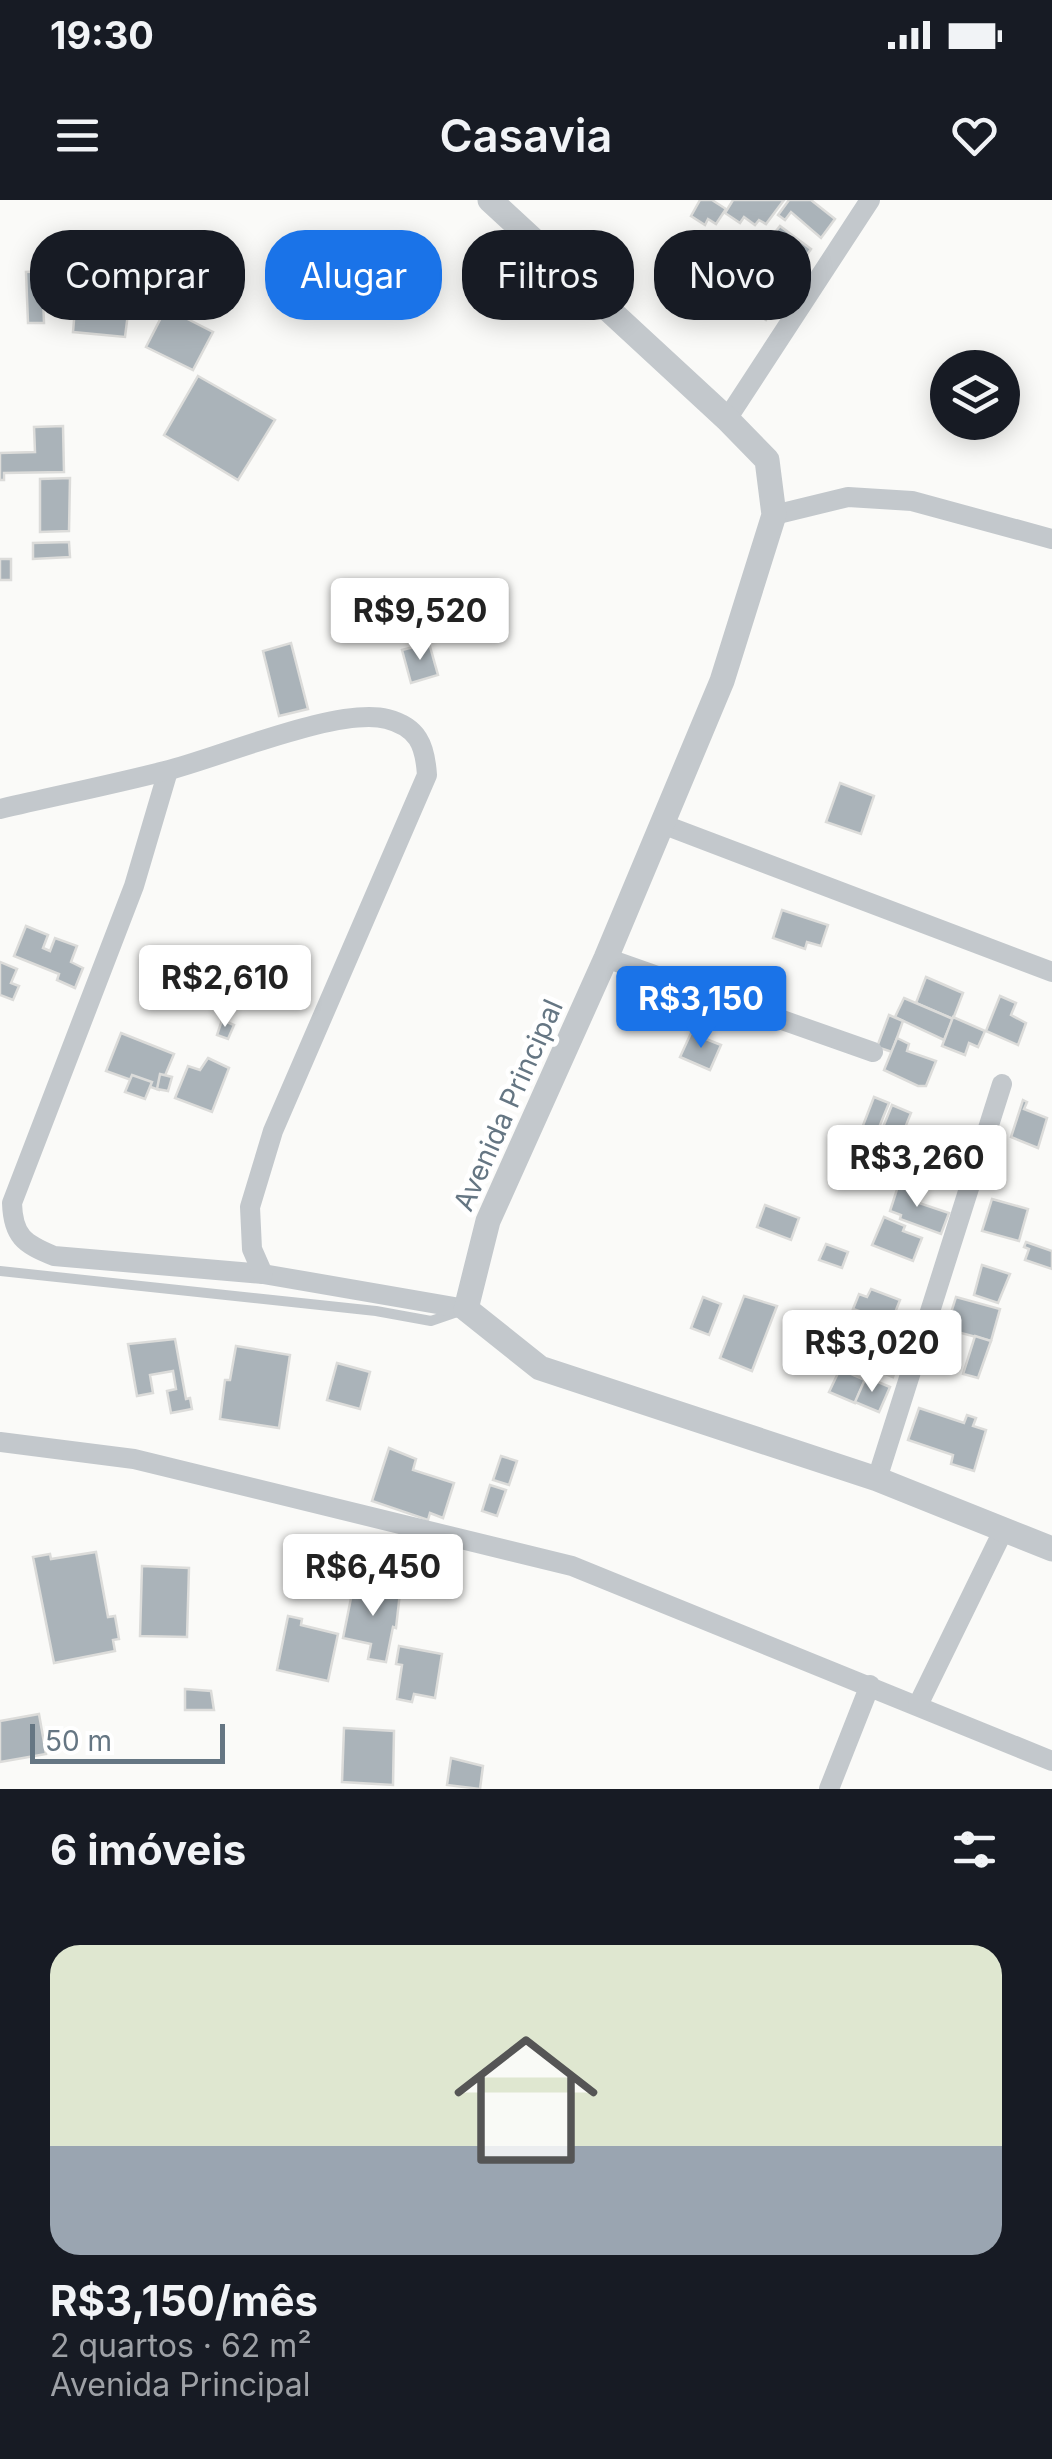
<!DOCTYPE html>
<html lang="pt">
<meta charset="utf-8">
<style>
body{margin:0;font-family:Inter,sans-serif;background:#20242c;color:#f1f3f6;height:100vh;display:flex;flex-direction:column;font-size:38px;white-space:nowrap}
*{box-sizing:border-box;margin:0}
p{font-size:32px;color:#9ea1a6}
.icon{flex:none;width:55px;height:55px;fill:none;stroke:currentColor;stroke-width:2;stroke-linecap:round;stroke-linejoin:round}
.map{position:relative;height:1589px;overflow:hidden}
.drawer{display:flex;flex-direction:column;background:#171b24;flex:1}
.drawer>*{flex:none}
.top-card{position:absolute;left:30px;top:30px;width:992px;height:90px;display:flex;gap:20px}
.fabs{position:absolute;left:930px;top:150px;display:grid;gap:20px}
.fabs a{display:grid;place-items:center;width:90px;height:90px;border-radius:50%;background:#171b24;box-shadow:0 5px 25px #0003;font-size:50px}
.scale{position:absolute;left:30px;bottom:25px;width:195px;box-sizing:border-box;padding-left:10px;border:5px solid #657683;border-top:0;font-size:28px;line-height:35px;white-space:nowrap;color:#657683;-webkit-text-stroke:8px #fff;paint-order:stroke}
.price{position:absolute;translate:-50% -85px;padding:0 22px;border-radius:10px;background:#fff;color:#222;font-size:32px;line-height:65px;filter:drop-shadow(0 2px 5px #0008)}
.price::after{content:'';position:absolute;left:50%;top:60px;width:30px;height:22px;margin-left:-15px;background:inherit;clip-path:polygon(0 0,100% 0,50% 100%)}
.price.current{background:#1a73e8;color:#fff}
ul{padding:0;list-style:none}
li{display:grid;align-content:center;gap:20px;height:530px;padding:0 50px}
li span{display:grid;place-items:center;height:310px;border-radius:30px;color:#555}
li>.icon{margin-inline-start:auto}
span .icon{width:180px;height:180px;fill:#fffc;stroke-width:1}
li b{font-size:42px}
h2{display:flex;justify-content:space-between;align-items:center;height:120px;padding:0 50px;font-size:42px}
.pill{padding:0 35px;border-radius:40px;background:#171b24;box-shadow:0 5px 25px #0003;font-size:35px;line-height:90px}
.pill.current{background:#1a73e8;color:#fff}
.status{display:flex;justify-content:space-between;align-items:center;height:70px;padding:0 50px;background:#171b24;direction:ltr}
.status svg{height:28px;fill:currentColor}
header{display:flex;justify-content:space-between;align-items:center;height:130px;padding:0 50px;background:#171b24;font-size:45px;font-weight:600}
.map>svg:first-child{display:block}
</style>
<div class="status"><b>19:30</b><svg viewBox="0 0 49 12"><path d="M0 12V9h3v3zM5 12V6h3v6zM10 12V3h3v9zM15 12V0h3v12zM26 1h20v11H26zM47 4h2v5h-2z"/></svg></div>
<header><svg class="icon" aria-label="menu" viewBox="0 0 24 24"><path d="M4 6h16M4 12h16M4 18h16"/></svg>Casavia<svg class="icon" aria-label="heart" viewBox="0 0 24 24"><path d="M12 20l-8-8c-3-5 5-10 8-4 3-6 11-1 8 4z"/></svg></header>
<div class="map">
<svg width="1052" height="1589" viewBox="0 0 1052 1589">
<rect width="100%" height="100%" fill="#fafaf8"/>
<g fill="#aab3b9" stroke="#dcdcda" stroke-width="2.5">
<polygon points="700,0 712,0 726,9 716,24 708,19 705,25 691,16"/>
<polygon points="733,0 784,0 766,24 759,20 755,25 744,17 740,23 725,13"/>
<polygon points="789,0 811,0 835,19 821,38 791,12 785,20 778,15"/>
<polygon points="780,26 811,49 799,66 768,41"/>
<polygon points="42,71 44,123 28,123 26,72"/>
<polygon points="77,85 131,90 125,137 73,132"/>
<polygon points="761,86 780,99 766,120 747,107"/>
<polygon points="166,108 213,132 193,170 146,147"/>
<polygon points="198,176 275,220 238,280 164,235"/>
<polygon points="63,226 64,272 4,273 4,280 0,280 0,253 35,252 34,227"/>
<polygon points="70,278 69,331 40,332 40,279"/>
<polygon points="69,342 70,357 33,359 33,343"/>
<rect x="0" y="359" width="11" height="21"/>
<polygon points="291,443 308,509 279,516 263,451"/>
<polygon points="429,443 438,475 411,483 402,450"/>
<polygon points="840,583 874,596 861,634 826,622"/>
<polygon points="782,710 828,725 821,746 807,742 805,749 773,738"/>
<polygon points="26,726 48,735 43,748 50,751 55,738 77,746 71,762 83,768 75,788 57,780 59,774 14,756"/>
<polygon points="0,762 17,769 11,783 19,786 13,800 0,795"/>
<polygon points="926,777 963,793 953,819 916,803"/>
<polygon points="1000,796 1016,803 1011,815 1026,823 1018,845 986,831"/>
<polygon points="904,798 953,819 944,840 895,817"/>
<polygon points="889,815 903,821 892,852 877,847"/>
<polygon points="953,817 985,831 978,847 969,843 965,855 942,846"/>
<polygon points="222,820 234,825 228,839 217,835"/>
<polygon points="121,833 174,854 159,890 106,871"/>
<polygon points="691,833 721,845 710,870 680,857"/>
<polygon points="897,838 909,844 907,851 936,861 926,886 918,886 884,870"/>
<polygon points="208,858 229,868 212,912 175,898 188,866 200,870"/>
<polygon points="160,874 172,877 168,891 157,889"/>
<polygon points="132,875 152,882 145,899 125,892"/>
<polygon points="874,897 889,903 871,947 857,941"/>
<polygon points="1023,900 1027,902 1024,909 1047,918 1038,948 1011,937"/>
<polygon points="892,905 911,913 894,955 879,949 877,942"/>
<polygon points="899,983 921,989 916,1002 949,1013 941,1034 900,1019 901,1015 890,1011"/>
<polygon points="992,999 1028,1009 1019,1041 982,1031"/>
<polygon points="765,1005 799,1018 791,1040 757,1027"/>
<polygon points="884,1017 905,1026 903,1031 922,1038 913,1061 872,1045"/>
<polygon points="1026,1042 1052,1051 1052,1069 1025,1060 1029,1049 1024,1047"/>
<polygon points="826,1044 848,1052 842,1068 819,1060"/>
<polygon points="982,1065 1010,1074 998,1103 974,1095"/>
<polygon points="871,1089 900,1100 885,1138 856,1127 862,1112 853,1109 859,1094 867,1097"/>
<polygon points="744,1096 777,1106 752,1171 720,1158"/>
<polygon points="703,1097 721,1104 709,1135 691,1128"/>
<polygon points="956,1097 1000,1109 991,1141 946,1129"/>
<polygon points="833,1122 903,1146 893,1177 872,1169 873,1164 824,1148"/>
<polygon points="975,1136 991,1141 978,1178 963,1174"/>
<polygon points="175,1139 186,1199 190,1198 192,1209 171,1213 167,1191 176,1189 173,1171 150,1175 153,1193 137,1196 128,1144"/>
<polygon points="236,1146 290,1155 279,1228 220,1219 225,1180 230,1180"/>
<polygon points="337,1163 370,1172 360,1209 327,1200"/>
<polygon points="840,1169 865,1180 855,1203 829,1192"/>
<polygon points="866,1177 890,1187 879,1212 855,1202"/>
<polygon points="919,1208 964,1223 967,1215 976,1218 973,1226 986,1230 974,1271 951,1264 953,1255 908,1240"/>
<polygon points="389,1248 416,1259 413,1270 454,1283 443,1318 430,1313 428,1320 372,1301"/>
<polygon points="501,1256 517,1261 509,1285 493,1280"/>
<polygon points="490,1285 506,1290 497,1316 482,1311"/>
<polygon points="96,1352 108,1417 115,1416 119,1439 113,1440 115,1451 54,1463 33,1357 50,1354 51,1359"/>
<polygon points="142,1366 189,1368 187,1437 140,1436"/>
<polygon points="354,1383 400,1393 396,1428 393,1427 386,1462 368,1459 371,1444 343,1438"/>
<polygon points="288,1416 302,1419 301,1425 338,1434 328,1481 277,1470"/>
<polygon points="399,1446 442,1454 435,1498 414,1494 412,1502 397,1499 402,1465 396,1464"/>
<polygon points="185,1489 211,1491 214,1510 185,1510"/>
<polygon points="39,1514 46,1554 0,1562 0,1521"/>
<polygon points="344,1528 394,1531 393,1585 342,1582"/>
<polygon points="451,1558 483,1566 480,1589 447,1585"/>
</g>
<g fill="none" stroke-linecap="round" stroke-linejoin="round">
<polyline stroke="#c3c8cc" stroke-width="10" points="0,1071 376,1111 431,1121 460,1111"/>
<g stroke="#c3c8cc" stroke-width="20">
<polyline points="727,219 870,0"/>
<polyline points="774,315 848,297 912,301 1052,339"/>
<path d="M168,571l-34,115 -122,317c1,33 12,41 42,53l209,18 203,35"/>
<path d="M0,609c55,-13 110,-24 165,-38 53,-13 174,-65 222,-52 31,8 38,26 40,56l-154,356 -23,76 2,42 11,25"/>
<polyline points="662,624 1052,772"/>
<polyline points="606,758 873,852"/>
<polyline points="0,1242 134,1259 572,1366 1052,1561"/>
<polyline points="877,1279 1002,884"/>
<polyline points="918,1505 1004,1329"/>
<polyline points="829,1589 870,1485"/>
</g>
<polyline stroke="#c3c8cc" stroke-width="25" points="490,0 727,219 767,260 774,315 722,481 606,758 488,1021 466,1109 540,1168 877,1279 1052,1349"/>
</g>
<g text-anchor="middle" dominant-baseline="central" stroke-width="10" stroke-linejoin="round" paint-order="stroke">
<g font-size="28" fill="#657683" stroke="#fff">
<text transform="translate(508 905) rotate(-66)">Avenida Principal</text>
</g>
</g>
</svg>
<div class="fabs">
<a><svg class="icon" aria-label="layers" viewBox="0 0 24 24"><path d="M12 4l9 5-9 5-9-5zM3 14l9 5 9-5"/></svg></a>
</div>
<div class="scale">50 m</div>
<b class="price" style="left:420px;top:463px">R$9,520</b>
<b class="price" style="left:225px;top:830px">R$2,610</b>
<b class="price current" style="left:701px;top:851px">R$3,150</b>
<b class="price" style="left:917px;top:1010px">R$3,260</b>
<b class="price" style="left:872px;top:1195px">R$3,020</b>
<b class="price" style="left:373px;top:1419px">R$6,450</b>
<div class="top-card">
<a class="pill">Comprar</a>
<a class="pill current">Alugar</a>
<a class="pill">Filtros</a>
<a class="pill">Novo</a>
</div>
</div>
<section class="drawer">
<h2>6 imóveis<svg class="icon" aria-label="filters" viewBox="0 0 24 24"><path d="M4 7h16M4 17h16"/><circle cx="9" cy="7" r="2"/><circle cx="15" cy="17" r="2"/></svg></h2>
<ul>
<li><span style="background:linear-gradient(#dfe7d0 65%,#9aa5b1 0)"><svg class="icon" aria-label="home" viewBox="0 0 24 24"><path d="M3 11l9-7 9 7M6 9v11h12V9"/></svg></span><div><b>R$3,150/mês</b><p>2 quartos · 62 m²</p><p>Avenida Principal</p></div></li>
</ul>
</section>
